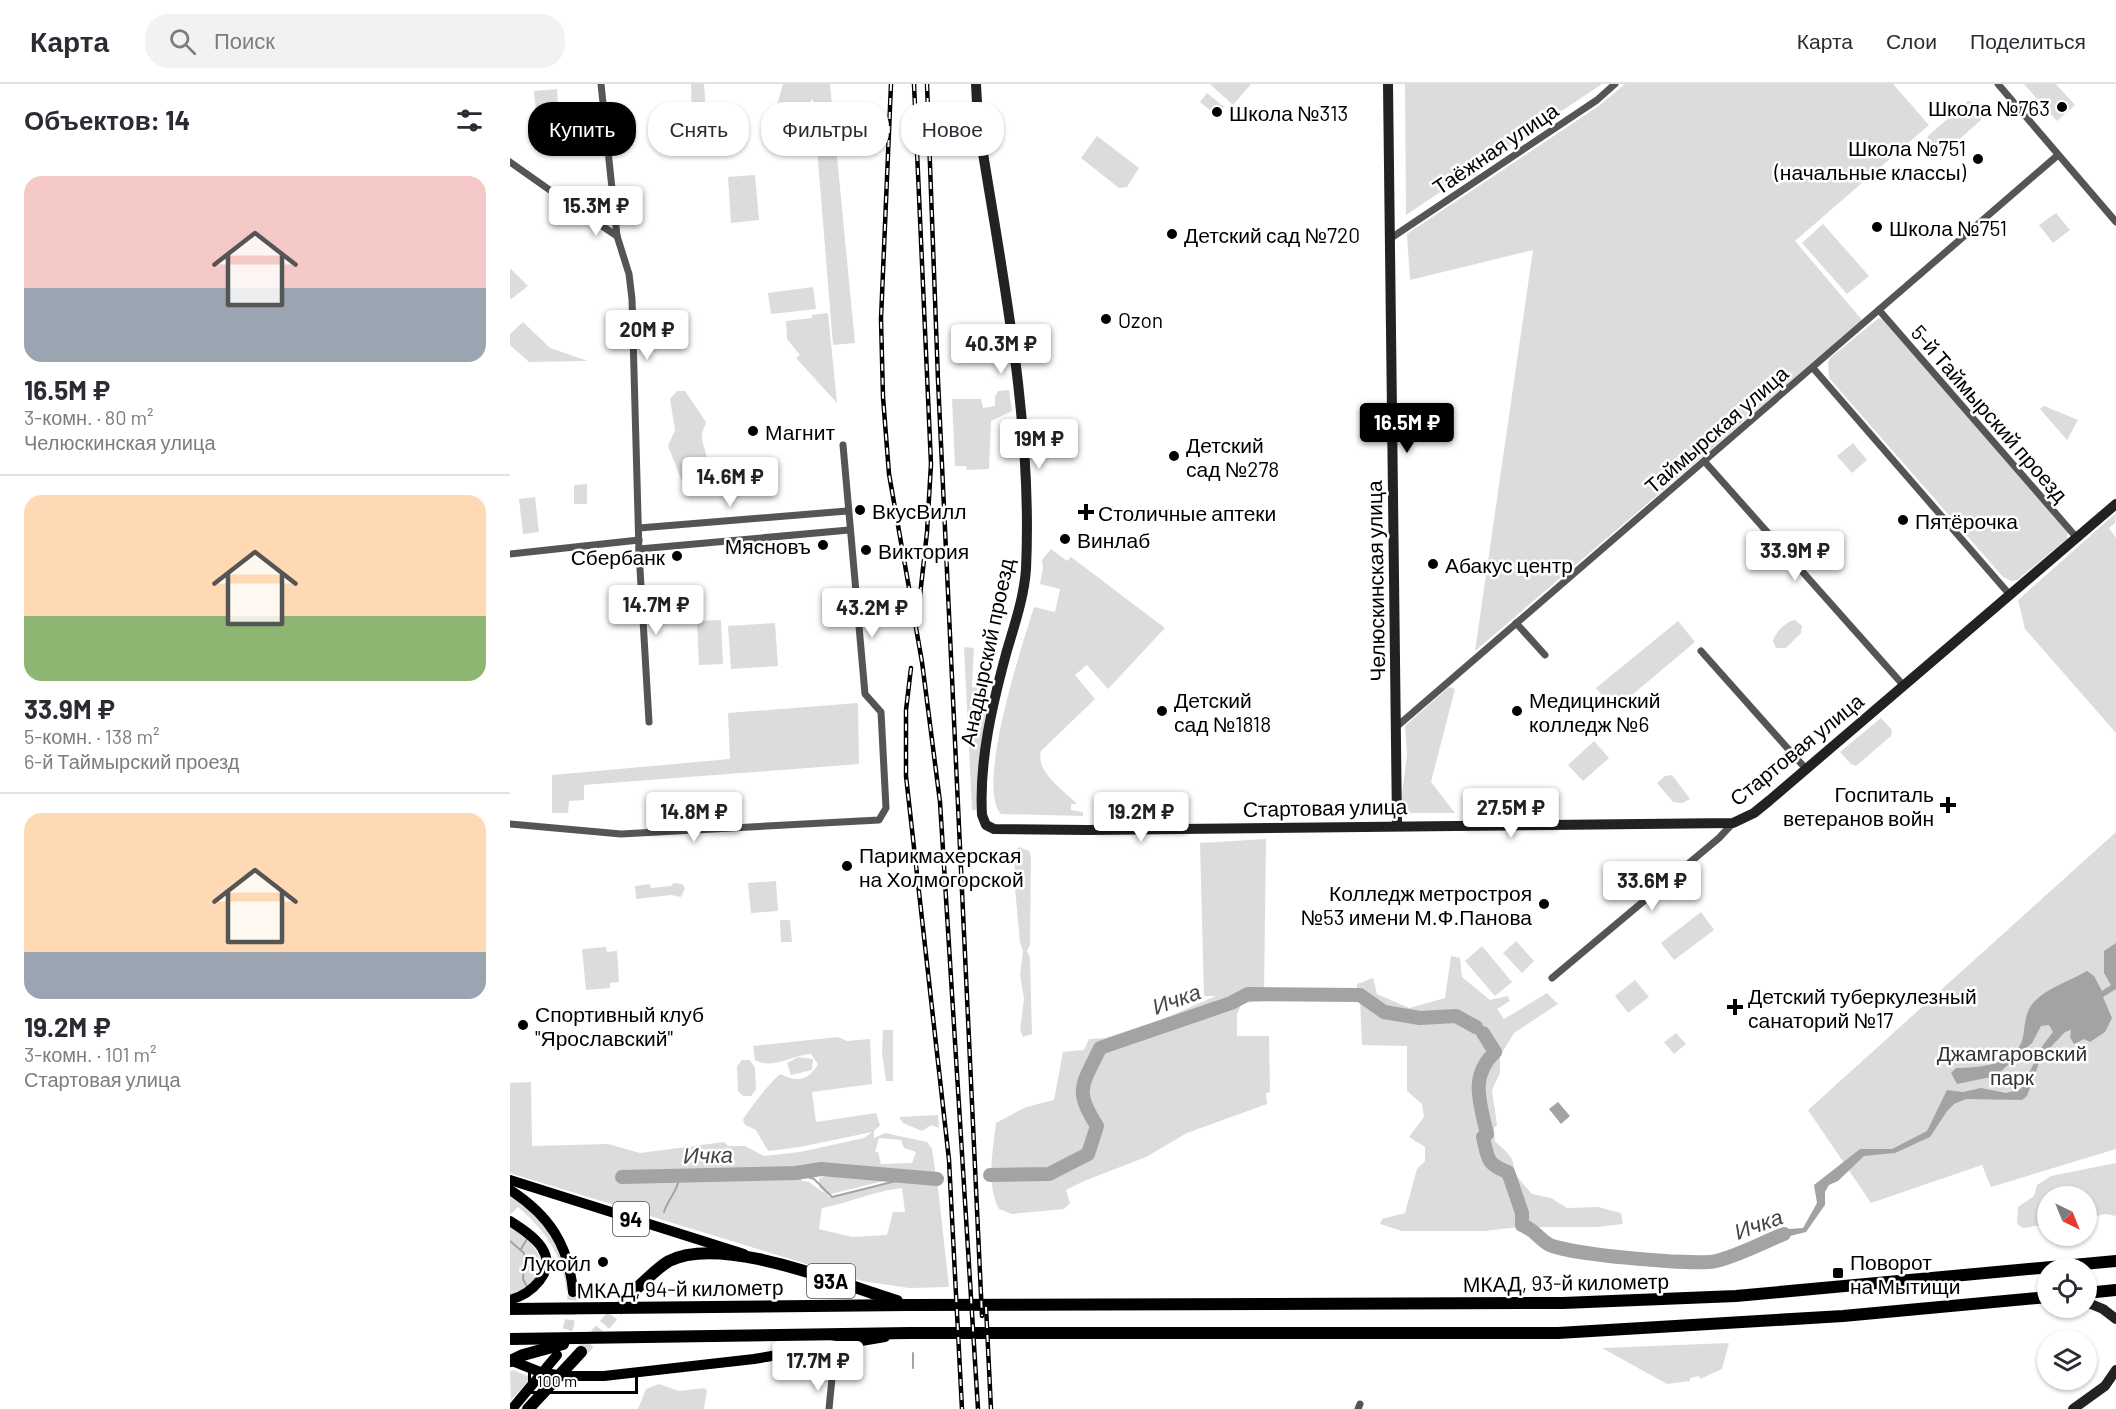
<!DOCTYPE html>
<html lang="ru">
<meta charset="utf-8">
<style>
body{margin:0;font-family:Barlow,sans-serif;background:#f2f2f3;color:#2b2b33;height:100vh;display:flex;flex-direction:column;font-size:22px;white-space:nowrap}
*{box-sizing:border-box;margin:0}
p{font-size:20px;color:#7c7c81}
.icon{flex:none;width:33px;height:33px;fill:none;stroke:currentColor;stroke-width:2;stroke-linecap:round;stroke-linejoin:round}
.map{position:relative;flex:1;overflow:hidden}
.panel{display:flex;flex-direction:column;background:#fff;width:510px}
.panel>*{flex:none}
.guide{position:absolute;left:18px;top:18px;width:570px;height:54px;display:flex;gap:12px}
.needle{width:39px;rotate:137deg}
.tools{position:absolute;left:1527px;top:1102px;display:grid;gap:12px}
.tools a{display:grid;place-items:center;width:60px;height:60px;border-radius:50%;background:#fff;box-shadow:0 2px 4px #0004;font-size:30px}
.scale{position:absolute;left:18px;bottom:15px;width:110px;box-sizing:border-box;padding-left:6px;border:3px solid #000;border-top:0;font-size:16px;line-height:21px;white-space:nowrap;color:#000;-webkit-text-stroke:4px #fff;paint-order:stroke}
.price{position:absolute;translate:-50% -51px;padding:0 14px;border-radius:6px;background:#fff;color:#222;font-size:20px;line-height:39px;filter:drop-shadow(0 2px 3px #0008)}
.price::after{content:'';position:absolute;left:50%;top:36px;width:18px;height:14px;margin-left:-9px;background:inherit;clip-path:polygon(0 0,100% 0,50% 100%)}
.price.on{background:#000;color:#fff}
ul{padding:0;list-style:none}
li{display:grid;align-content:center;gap:12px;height:318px;padding:0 24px}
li+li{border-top:2px solid #e1e1e2}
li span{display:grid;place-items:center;height:186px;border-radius:18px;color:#555}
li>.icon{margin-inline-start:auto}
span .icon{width:108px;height:108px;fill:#fffc;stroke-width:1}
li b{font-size:26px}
h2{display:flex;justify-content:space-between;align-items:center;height:72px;padding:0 24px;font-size:26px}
.pill{padding:0 21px;border-radius:24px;background:#fff;box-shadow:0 2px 4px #0004;font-size:21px;line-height:54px}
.pill.on{background:#000;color:#fff}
header{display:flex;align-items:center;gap:36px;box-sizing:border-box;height:84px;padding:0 30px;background:#fff;border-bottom:2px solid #e1e1e2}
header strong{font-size:28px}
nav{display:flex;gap:33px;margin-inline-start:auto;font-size:21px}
.search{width:420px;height:54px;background:#f2f2f3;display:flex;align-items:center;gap:15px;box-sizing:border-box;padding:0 21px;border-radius:24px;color:#7c7c81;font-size:22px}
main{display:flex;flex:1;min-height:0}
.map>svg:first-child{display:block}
</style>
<header>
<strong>Карта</strong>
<div class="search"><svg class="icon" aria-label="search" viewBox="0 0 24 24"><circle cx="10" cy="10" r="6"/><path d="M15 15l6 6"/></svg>Поиск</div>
<nav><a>Карта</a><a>Слои</a><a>Поделиться</a></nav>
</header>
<main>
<section class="panel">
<h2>Объектов: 14<svg class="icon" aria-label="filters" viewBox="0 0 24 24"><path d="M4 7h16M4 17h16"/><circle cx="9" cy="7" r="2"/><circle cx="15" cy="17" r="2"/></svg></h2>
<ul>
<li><span style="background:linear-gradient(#f6c9c9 60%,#9aa5b1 0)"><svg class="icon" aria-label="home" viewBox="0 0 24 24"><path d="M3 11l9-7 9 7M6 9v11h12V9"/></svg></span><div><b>16.5M ₽</b><p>3-комн. · 80 m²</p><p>Челюскинская улица</p></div></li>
<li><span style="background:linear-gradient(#ffd9b3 65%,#8fb573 0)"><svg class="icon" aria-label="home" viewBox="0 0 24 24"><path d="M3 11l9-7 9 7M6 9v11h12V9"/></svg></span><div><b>33.9M ₽</b><p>5-комн. · 138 m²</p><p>6-й Таймырский проезд</p></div></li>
<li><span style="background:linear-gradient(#ffd9b3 75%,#9aa5b1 0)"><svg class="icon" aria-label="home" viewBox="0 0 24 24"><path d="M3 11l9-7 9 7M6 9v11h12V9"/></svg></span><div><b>19.2M ₽</b><p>3-комн. · 101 m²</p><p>Стартовая улица</p></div></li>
</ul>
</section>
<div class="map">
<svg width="1606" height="1325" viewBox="0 0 1606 1325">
<rect width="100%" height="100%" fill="#fff"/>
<g fill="#dcdcdc" fill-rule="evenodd">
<polygon points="181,0 194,0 196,29 182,30"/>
<polygon points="273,0 320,0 345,259 323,261 303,15 289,27 266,24"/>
<polygon points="700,0 741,0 723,21"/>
<polygon points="895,0 1092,0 896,131"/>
<polygon points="1115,0 1383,0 1419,41 1285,157 1352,236 965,567 1023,166 900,196 897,150 1090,21"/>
<polygon points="1514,0 1546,0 1565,21 1547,37"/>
<polygon points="47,5 50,48 28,50 24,7"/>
<polygon points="697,9 714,23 707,32 690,18"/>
<polygon points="1458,17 1467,19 1471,23 1471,36 1436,67 1422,66 1417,59 1418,52"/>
<polygon points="183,40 186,64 159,67 156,42"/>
<polygon points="587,52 629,84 617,103 609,104 571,74"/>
<polygon points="245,91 249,136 221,139 218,93"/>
<polygon points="1546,129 1560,146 1543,159 1529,141"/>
<polygon points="1313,140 1359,192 1337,210 1292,159"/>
<polygon points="0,184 18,202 0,216"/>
<polygon points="303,203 306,225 261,230 258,209"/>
<polygon points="318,229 327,319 286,274 290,271 277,255 276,237 302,234 302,231"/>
<polygon points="1369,234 1373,235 1558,448 1557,455 1507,496 1501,497 1493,493 1319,294 1318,279 1320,274"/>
<polygon points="13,238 40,264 78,277 19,278 0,261 0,250"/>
<polygon points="499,306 502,327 481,337 479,385 457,386 456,382 445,382 442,315 471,315 473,324 485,322 485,313 488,307"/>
<path d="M167,307h8l21,31c-1,5 -4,9 -4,14 0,14 14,32 0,44l-20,1 -14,-35 7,-16 -5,-31z"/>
<polygon points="1534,322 1568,336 1557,356 1530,325"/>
<polygon points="1343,359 1357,376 1342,389 1327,372"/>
<polygon points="246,373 242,390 219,391 218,374"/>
<polygon points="217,374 218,391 200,392 202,377"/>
<polygon points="77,400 77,420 64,420 64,401"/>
<polygon points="25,413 29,448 13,450 9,415"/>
<polygon points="1606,429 1605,439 1599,444 1606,454 1606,649 1515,545 1508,516"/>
<path d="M541,465l16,12 4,-4 94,71 -57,61 -21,-24 -12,10 20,24 -54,52c-6,21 23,39 36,53h-6v6l12,2v4l-82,-2c-26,-28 22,-171 33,-207l21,5 5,-23 -20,-5 3,-16 -1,-8z"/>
<polygon points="211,536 213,580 189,581 187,537"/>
<path d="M1285,536l7,6 -1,7 -15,15h-10l-3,-7c2,-8 13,-20 22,-21z"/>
<polygon points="1168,537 1185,558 1104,626 1086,604"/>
<polygon points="265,539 268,582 221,585 218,542"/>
<polygon points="454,563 464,564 462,603 467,604 469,613 476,624 466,726 462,726"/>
<polygon points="939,603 945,605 921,698 945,729 897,729 890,725 897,671 895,642"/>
<polygon points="348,619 349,680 74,701 74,716 59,717 58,729 42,729 42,691 220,675 218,629"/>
<polygon points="1371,634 1382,646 1381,652 1346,682 1341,680 1330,668"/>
<polygon points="1084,657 1099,674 1073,697 1058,681"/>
<polygon points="1162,691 1180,715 1172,719 1163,718 1147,699 1155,692"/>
<polygon points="1606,748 1606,1065 1481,1103 1472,1081 1361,1119 1298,1026"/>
<path d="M756,755l-2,154 93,2v-11l16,-6 4,16 32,14 36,-10 6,-42 9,2 2,19 28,23 18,-4 2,5 -13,8 7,10 43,-26 11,11 -44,29 -14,23v17l-8,17 5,35 -3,3 1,13c11,11 20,15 19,32l18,21 19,4 16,10 31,-1 23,6 2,11 -26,3h-78l-35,4h-82l-22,-7 2,-5 23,-6 12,-44 8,-8v-14l-16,-10 15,-20 -2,-13 -15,-13v-45l-45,-1 -2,-46h-72l-46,4 -5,11v22h32l1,56 -4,1 1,11 -80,29 -41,24 -62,24 -18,9 4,13 -6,6 -52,5 -13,-5c-13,-25 -6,-59 -3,-86l30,-16 28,-7 9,-48 21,-2 5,-11 16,-1 58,-19 53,-23h-12l-4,-153z"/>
<polygon points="509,763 519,767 521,774 520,861 517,867 520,874 522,950 513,953 510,946 514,915 510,891 513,867 510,859 504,793 506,766"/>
<polygon points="266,797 268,827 241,829 238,799"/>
<polygon points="164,799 172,800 175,804 171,813 161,811 126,815 125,802 140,800 141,804 161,802"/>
<polygon points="1191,828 1204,846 1164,876 1151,859"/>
<polygon points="270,836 280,836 282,858 271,858"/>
<polygon points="1006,857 1024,877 1012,889 993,869"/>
<polygon points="972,862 1002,898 985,912 955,877"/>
<polygon points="96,863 97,868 107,867 109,898 100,899 100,904 76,906 72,865"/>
<polygon points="1125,896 1139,913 1118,929 1105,912"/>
<polygon points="373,946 383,946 383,997 376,997 372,969"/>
<polygon points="1166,949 1176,960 1164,970 1154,958"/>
<path d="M328,953l9,4 23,-2 2,45 -60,8 4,30 60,-9 4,12 -6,6v7l11,-5 42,9 5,7 4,26 -115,-12 -19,3 -6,7 6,8 7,1 22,16 81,-21 25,2 12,108 -40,1 -47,-7 -352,-108v-90l21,-1 1,64 76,-2 32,9 84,-11 4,4h17l19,10 36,-4 64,-14 8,-6 -72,15 -32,4 -12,-21 -11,-5 -2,-5c3,-7 31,-43 38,-46 16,9 28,6 37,-10l-7,-10c-20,1 -36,16 -56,6l-2,-14zM369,1054l22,2 3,8 12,4 -4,11 -31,1 -3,-12h-3zM392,1104l3,24h-12l-6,23 -35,2 -33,-8 3,-21c27,-5 52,-17 80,-20z"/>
<polygon points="288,973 303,975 302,986 281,991 277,979"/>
<polygon points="232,976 240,976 245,984 246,1006 241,1012 233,1012 228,1007 227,982"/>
<polygon points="428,1031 429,1044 421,1041 412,1047 393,1039 389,1033"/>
<polygon points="1606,1079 1606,1132 1595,1130 1577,1134 1576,1113 1538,1113 1537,1140 1513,1144 1507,1140 1508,1123 1524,1112 1527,1101 1541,1092"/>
<polygon points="329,1089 386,1093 386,1094 317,1111 309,1103 309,1094"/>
<path d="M0,1113c37,22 58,53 57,96 -5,-38 -20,-61 -49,-86l-8,8z"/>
<path d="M0,1141c34,23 48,53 0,70z"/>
<polygon points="1219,1259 1212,1285 1190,1295 1189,1292 1180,1294 1180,1297 1157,1300 1092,1264"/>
<polygon points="3,1286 22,1294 1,1316 0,1288"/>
<polygon points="149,1300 169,1307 194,1304 197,1306 194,1325 128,1325 136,1305"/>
</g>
<g fill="#a3a3a3">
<path d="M1606,859v46l-13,8 9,21 -7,14 -15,10 -6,-3 -10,5 -4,-7 1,-7 -6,2 -16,17 6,4 -13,2 -15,41 -5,4 -56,-1 -12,5 -7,7 -17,26 -35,16 -31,3 -26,25 -9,4 -4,7v13l-19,27 -36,9 -1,-3 20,-9 14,-1 14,-25 -3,-18 46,-36h32l35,-18 20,-41 16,2 18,-4 25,5 15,-4 22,-44 10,-13 -4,-7 -8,1 -9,17 -36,33 -39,8 -6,-11 5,-5c23,0 61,-3 67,-31 2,-12 2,-26 11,-35 14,-15 36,-21 53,-31l7,5 8,15 9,-6 -7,-12v-22z"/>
<polygon points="1048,1018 1060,1032 1051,1040 1039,1025"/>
</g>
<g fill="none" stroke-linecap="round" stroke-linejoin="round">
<g stroke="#a3a3a3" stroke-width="2">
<polyline points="286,1089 304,1095 322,1113 402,1093"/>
<path d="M154,1128c4,-13 16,-24 15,-37"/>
<polyline points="0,1157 14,1169 13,1195 17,1203"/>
<polyline points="11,1165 17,1155"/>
<polyline points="14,1183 31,1180"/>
<polyline points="403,1284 403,1269"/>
</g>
<g stroke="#a3a3a3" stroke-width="14">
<path d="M973,949l12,19c-26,25 -15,50 -8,82l-4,3c5,21 3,27 25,35l14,41v12c14,6 15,12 26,19 16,10 148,22 168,17 24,-6 45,-18 68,-27"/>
<path d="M480,1091l59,-1 39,-20 9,-28c-24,-37 -14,-41 3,-78l131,-45 17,-9 112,1 24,17 36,6 36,-2 20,11"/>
<polyline points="112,1093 286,1089 311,1085 427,1095"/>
</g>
<polyline stroke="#d9d9d9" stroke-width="10" stroke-dasharray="10 5" stroke-linecap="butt" points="53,1260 59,1241 63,1208"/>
<polyline stroke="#d9d9d9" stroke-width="12" stroke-dasharray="12 6" stroke-linecap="butt" points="71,1268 124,1207"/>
<g stroke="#555" stroke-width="7">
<polyline points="91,0 107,152 119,190 122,215 129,468 139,638"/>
<polyline points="1488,0 1606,138"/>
<polyline points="0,78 78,133 88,133 103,115"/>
<polyline points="80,134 107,152"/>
<polyline points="881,154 1087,16 1105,0"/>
<polyline points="1369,226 1567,454"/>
<polyline points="1303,284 1500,511"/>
<polyline points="1195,378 1394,602"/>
<polyline points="129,444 337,427"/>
<polyline points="129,465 339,446"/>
<polyline points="0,470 129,456"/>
<polyline points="1006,539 1035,571"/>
<polyline points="1191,567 1296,685"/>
<polyline points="885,644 1548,71"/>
<polyline points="0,740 111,750 369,736 376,724 371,628 355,610 333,361"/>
<polyline points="1042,894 1209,754 1223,739"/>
<polyline points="319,1325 322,1294"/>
<polyline points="848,1325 850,1320"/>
</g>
<g stroke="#222" stroke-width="10">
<path d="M466,0l2,38c23,147 55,298 48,447 -2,29 -12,57 -20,85 -14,52 -27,107 -24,161l4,10 8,4 93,1 646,-7 21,-10 16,-13 346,-296"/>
<polyline points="878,0 887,741"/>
<polyline points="1576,1218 1593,1225 1606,1235"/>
<polyline points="1563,1325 1595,1302 1606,1286"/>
</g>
<g stroke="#000" stroke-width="10">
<polyline points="0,1096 234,1170"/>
<path d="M0,1106c39,25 59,55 63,102"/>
<path d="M0,1137c11,7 25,16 32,27 15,24 -11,46 -32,52"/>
<polyline points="0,1276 30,1288 52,1292 94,1292 244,1275 375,1253"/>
<polyline points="2,1325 47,1271"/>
</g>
<g stroke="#000" stroke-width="12">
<path d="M124,1207c11,-10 23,-23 35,-30 53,-27 172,23 228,40"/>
<polyline points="1576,1209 1606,1206"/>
<polyline points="0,1225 399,1221 1053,1219 1226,1212 1606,1177"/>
<polyline points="0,1255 399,1249 1048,1249 1333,1232 1538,1213"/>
<polyline points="0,1277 13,1271 53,1260"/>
<polyline points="18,1325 71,1268"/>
</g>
<g stroke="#000" stroke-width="4.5">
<g id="rail">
<polyline points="381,0 371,235 373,313 379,390 412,578 430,718 468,1325"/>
<polyline points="404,0 421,380 417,448 409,521"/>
<polyline points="417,0 428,296 472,1232"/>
<polyline points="401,584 396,626 396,692 439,1076 452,1325"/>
<polyline points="476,1223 481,1325"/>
</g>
</g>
<use href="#rail" stroke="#fff" stroke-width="2" stroke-dasharray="7" stroke-linecap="butt"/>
</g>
<g fill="#000" stroke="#fff" stroke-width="2">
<circle cx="1552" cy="23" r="6"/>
<circle cx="707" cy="28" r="6"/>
<circle cx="1468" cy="75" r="6"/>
<circle cx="1367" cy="143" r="6"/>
<circle cx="662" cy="150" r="6"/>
<circle cx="596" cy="235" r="6"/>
<circle cx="243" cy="347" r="6"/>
<circle cx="664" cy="372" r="6"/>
<circle cx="350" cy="426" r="6"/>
<path d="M573 419h6v6h6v6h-6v6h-6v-6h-6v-6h6z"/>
<circle cx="1393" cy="436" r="6"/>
<circle cx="555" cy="455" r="6"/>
<circle cx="313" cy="461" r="6"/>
<circle cx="356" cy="466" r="6"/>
<circle cx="167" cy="472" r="6"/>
<circle cx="923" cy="480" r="6"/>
<circle cx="652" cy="627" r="6"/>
<circle cx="1007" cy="627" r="6"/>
<path d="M1435 712h6v6h6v6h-6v6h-6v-6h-6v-6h6z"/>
<circle cx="337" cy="782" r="6"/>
<circle cx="1034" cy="820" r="6"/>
<path d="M1222 914h6v6h6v6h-6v6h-6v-6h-6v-6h6z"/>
<circle cx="13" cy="941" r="6"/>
<circle cx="93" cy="1178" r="6"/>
<rect x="1322" y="1183" width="12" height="12" rx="3"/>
</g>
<g text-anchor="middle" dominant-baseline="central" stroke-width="5" stroke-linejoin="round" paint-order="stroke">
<g fill="#fff" stroke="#4c4c4c" stroke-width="1.5">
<rect x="103" y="1118" width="36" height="34" rx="4.5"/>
<rect x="297" y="1180" width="48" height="34" rx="4.5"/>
</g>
<g font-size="20" font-weight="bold" fill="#000">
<text x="121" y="1135">94</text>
<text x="321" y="1197">93A</text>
</g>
<g font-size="21" fill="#000" stroke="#fff" text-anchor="start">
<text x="1540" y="23" text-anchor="end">Школа №763</text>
<text x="719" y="28">Школа №313</text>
<text x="1456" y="63" text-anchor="end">Школа №751<tspan x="1456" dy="24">(начальные классы)</tspan></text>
<text x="1379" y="143">Школа №751</text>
<text x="674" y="150">Детский сад №720</text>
<text x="608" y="235">Ozon</text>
<text x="255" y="347">Магнит</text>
<text x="676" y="360">Детский<tspan x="676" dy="24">сад №278</tspan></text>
<text x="362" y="426">ВкусВилл</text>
<text x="588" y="428">Столичные аптеки</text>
<text x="1405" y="436">Пятёрочка</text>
<text x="567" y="455">Винлаб</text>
<text x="301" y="461" text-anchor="end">Мясновъ</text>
<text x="368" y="466">Виктория</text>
<text x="155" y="472" text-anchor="end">Сбербанк</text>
<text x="935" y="480">Абакус центр</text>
<text x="664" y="615">Детский<tspan x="664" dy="24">сад №1818</tspan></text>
<text x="1019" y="615">Медицинский<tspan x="1019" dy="24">колледж №6</tspan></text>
<text x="1424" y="709" text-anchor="end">Госпиталь<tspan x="1424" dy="24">ветеранов войн</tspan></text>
<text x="349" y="770">Парикмахерская<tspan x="349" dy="24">на Холмогорской</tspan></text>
<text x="1022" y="808" text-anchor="end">Колледж метростроя<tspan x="1022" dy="24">№53 имени М.Ф.Панова</tspan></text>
<text x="1238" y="911">Детский туберкулезный<tspan x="1238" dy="24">санаторий №17</tspan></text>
<text x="25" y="929">Спортивный клуб<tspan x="25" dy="24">"Ярославский"</tspan></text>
<text x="1340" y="1177">Поворот<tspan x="1340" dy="24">на Мытищи</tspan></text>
<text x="81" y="1178" text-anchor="end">Лукойл</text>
</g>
<g font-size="21" fill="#000" stroke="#fff">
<text transform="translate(985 64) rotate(-34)">Таёжная улица</text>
<text transform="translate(1480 329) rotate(49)">5-й Таймырский проезд</text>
<text transform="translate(1206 345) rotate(-41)">Таймырская улица</text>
<text transform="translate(865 497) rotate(-91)">Челюскинская улица</text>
<text transform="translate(476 568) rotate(-78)">Анадырский проезд</text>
<text transform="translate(1286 665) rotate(-39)">Стартовая улица</text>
<text transform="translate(815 723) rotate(-1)">Стартовая улица</text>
<text transform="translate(1056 1198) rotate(-1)">МКАД, 93-й километр</text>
<text transform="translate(170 1204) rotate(-1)">МКАД, 94-й километр</text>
</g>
<g font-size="21" fill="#333" stroke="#fff">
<text x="1502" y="968">Джамгаровский<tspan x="1502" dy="24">парк</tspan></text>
</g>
<g font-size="22" font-style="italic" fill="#444" stroke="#fff">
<text transform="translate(666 914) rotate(-20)">Ичка</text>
<text transform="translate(198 1070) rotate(-1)">Ичка</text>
<text transform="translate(1248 1139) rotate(-20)">Ичка</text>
</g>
</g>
</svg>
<div class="tools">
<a><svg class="needle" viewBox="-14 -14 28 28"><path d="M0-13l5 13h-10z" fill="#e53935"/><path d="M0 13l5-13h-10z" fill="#7c7c81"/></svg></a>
<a><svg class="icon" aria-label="locate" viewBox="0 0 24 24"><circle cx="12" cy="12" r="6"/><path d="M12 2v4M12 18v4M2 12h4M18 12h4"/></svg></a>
<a><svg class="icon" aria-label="layers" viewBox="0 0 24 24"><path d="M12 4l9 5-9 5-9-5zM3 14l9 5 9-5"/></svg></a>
</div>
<div class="scale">100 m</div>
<b class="price" style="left:86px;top:153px">15.3M ₽</b>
<b class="price" style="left:137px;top:277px">20M ₽</b>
<b class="price" style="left:491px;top:291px">40.3M ₽</b>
<b class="price on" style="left:897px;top:370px">16.5M ₽</b>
<b class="price" style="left:529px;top:386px">19M ₽</b>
<b class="price" style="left:220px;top:424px">14.6M ₽</b>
<b class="price" style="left:1285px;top:498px">33.9M ₽</b>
<b class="price" style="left:146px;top:552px">14.7M ₽</b>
<b class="price" style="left:362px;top:555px">43.2M ₽</b>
<b class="price" style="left:1001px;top:755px">27.5M ₽</b>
<b class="price" style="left:184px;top:759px">14.8M ₽</b>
<b class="price" style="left:631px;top:759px">19.2M ₽</b>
<b class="price" style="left:1142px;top:828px">33.6M ₽</b>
<b class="price" style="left:308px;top:1308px">17.7M ₽</b>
<div class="guide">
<a class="pill on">Купить</a>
<a class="pill">Снять</a>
<a class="pill">Фильтры</a>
<a class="pill">Новое</a>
</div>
</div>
</main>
